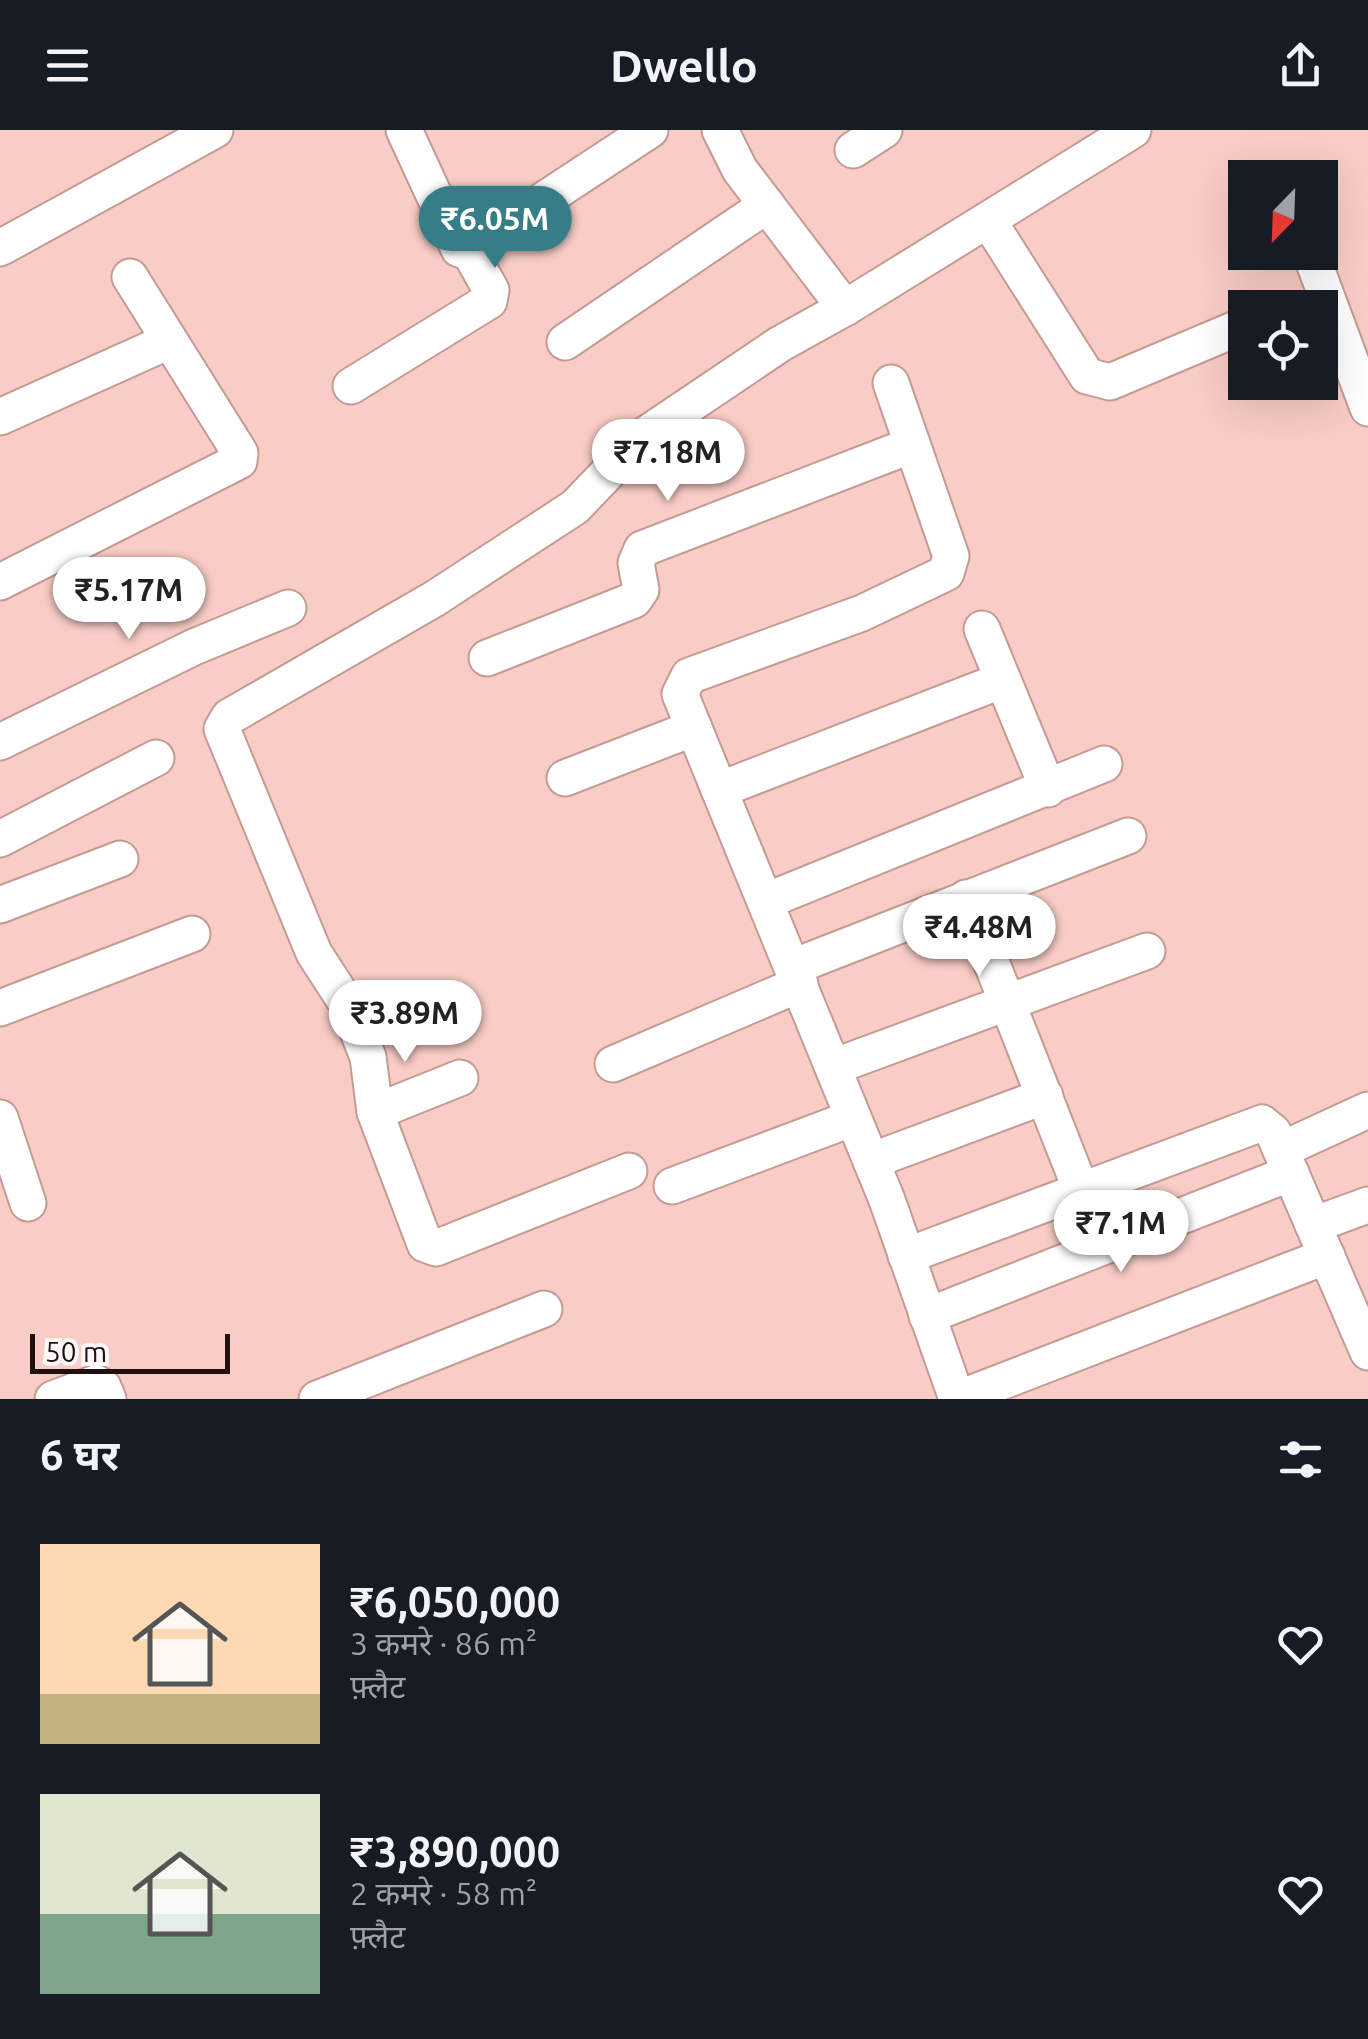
<!DOCTYPE html>
<html lang="hi">
<meta charset="utf-8">
<style>
body{margin:0;font-family:Ubuntu,"Noto Sans Devanagari",sans-serif;background:#242831;color:#f1f3f6;height:100vh;display:flex;flex-direction:column;font-size:38px;white-space:nowrap}
*{box-sizing:border-box;margin:0}
p{font-size:32px;color:#9ea1a6}
.icon{flex:none;width:55px;height:55px;fill:none;stroke:currentColor;stroke-width:2;stroke-linecap:round;stroke-linejoin:round}
.map{position:relative;height:1269px;overflow:hidden}
.drawer{display:flex;flex-direction:column;background:#171b24;flex:1}
.drawer>*{flex:none}
.needle{width:65px;rotate:203deg}
.controls{position:absolute;left:1228px;top:30px;display:grid;gap:20px}
.controls a{display:grid;place-items:center;width:110px;height:110px;border-radius:0px;background:#171b24;box-shadow:0 10px 40px #0002;font-size:50px}
.scale{position:absolute;left:30px;bottom:25px;width:200px;box-sizing:border-box;padding-left:10px;border:5px solid #1f110e;border-top:0;font-size:28px;line-height:35px;white-space:nowrap;color:#1f110e;-webkit-text-stroke:8px #fdf8f8;paint-order:stroke}
.price{position:absolute;translate:-50% -85px;padding:0 22px;border-radius:35px;background:#fff;color:#222;font-size:32px;line-height:65px;filter:drop-shadow(0 2px 5px #0008)}
.price::after{content:'';position:absolute;left:50%;top:60px;width:30px;height:22px;margin-left:-15px;background:inherit;clip-path:polygon(0 0,100% 0,50% 100%)}
.price.on{background:#367d88;color:#fff}
ul{padding:0;list-style:none}
li{display:flex;align-items:center;gap:30px;height:250px;padding:0 40px}
li span{display:grid;place-items:center;flex:none;width:280px;height:200px;border-radius:0px;color:#555}
li>.icon{margin-inline-start:auto}
span .icon{width:120px;height:120px;fill:#fffc;stroke-width:1}
li b{font-size:42px}
h2{display:flex;justify-content:space-between;align-items:center;height:120px;padding:0 40px;font-size:42px}
header{display:flex;justify-content:space-between;align-items:center;height:130px;padding:0 40px;background:#171b24;font-size:45px;font-weight:700}
.map>svg:first-child{display:block}
</style>
<header><svg class="icon" aria-label="menu" viewBox="0 0 24 24"><path d="M4 6h16M4 12h16M4 18h16"/></svg>Dwello<svg class="icon" aria-label="share" viewBox="0 0 24 24"><path d="M12 15V3M7 8l5-5 5 5M5 13v7h14v-7"/></svg></header>
<div class="map">
<svg width="1368" height="1269" viewBox="0 0 1368 1269">
<rect width="100%" height="100%" fill="#f9cdc6"/>
<g fill="none" stroke-linecap="round" stroke-linejoin="round">
<g stroke="#c49b94" stroke-width="39">
<g id="minor">
<polyline points="404,0 459,119 466,121 650,0"/>
<polyline points="720,0 740,40 845,178 1133,0"/>
<polyline points="853,20 884,0"/>
<polyline points="988,90 1087,246 1110,252 1245,195"/>
<polyline points="0,118 215,0"/>
<polyline points="1310,122 1368,278"/>
<polyline points="565,212 767,75"/>
<polyline points="891,253 951,426 946,443 862,483 689,546 680,564 887,1070 957,1269"/>
<polyline points="351,256 489,171 491,160 468,119"/>
<polyline points="0,287 169,211"/>
<polyline points="0,452 239,331 240,323 130,147"/>
<polyline points="982,499 1048,659"/>
<polyline points="487,528 634,470 641,460 636,433 642,419 912,315"/>
<polyline points="0,612 194,517 288,478"/>
<polyline points="565,648 694,598"/>
<polyline points="719,660 1003,550"/>
<polyline points="0,709 156,628"/>
<polyline points="966,768 1081,1060"/>
<polyline points="766,771 1104,634"/>
<polyline points="0,775 120,729"/>
<polyline points="793,837 1128,706"/>
<polyline points="0,878 192,804"/>
<polyline points="613,934 800,854"/>
<polyline points="833,937 1147,821"/>
<polyline points="375,982 460,948"/>
<polyline points="0,988 28,1073"/>
<polyline points="1281,1020 1368,980"/>
<polyline points="871,1031 1045,966"/>
<polyline points="629,1041 436,1118 425,1114 375,982 368,927 347,874 314,823 222,599 229,587 434,469 575,377 642,307 780,214 845,178"/>
<polyline points="672,1056 853,988"/>
<polyline points="1313,1095 1368,1075"/>
<polyline points="906,1126 1262,993 1273,1002 1368,1222"/>
<polyline points="927,1186 1291,1043"/>
<polyline points="53,1269 96,1253 103,1257 108,1269"/>
<polyline points="317,1269 544,1179"/>
<polyline points="957,1269 1327,1126"/>
</g>
</g>
<use href="#minor" stroke="#fff" stroke-width="35"/>
</g>
</svg>
<div class="controls">
<a><svg class="needle" viewBox="-14 -14 28 28"><path d="M0-13l5 13h-10z" fill="#e53935"/><path d="M0 13l5-13h-10z" fill="#9ea1a6"/></svg></a>
<a><svg class="icon" aria-label="locate" viewBox="0 0 24 24"><circle cx="12" cy="12" r="6"/><path d="M12 2v4M12 18v4M2 12h4M18 12h4"/></svg></a>
</div>
<div class="scale">50 m</div>
<b class="price on" style="left:495px;top:141px">₹6.05M</b>
<b class="price" style="left:668px;top:374px">₹7.18M</b>
<b class="price" style="left:129px;top:512px">₹5.17M</b>
<b class="price" style="left:979px;top:849px">₹4.48M</b>
<b class="price" style="left:405px;top:935px">₹3.89M</b>
<b class="price" style="left:1121px;top:1145px">₹7.1M</b>
</div>
<section class="drawer">
<h2>6 घर<svg class="icon" aria-label="filters" viewBox="0 0 24 24"><path d="M4 7h16M4 17h16"/><circle cx="9" cy="7" r="2"/><circle cx="15" cy="17" r="2"/></svg></h2>
<ul>
<li><span style="background:linear-gradient(#ffd9b3 75%,#c2b280 0)"><svg class="icon" aria-label="home" viewBox="0 0 24 24"><path d="M3 11l9-7 9 7M6 9v11h12V9"/></svg></span><div><b>₹6,050,000</b><p>3 कमरे · 86 m²</p><p>फ़्लैट</p></div><svg class="icon" aria-label="heart" viewBox="0 0 24 24"><path d="M12 20l-8-8c-3-5 5-10 8-4 3-6 11-1 8 4z"/></svg></li>
<li><span style="background:linear-gradient(#dfe7d0 60%,#7fa58c 0)"><svg class="icon" aria-label="home" viewBox="0 0 24 24"><path d="M3 11l9-7 9 7M6 9v11h12V9"/></svg></span><div><b>₹3,890,000</b><p>2 कमरे · 58 m²</p><p>फ़्लैट</p></div><svg class="icon" aria-label="heart" viewBox="0 0 24 24"><path d="M12 20l-8-8c-3-5 5-10 8-4 3-6 11-1 8 4z"/></svg></li>
</ul>
</section>
